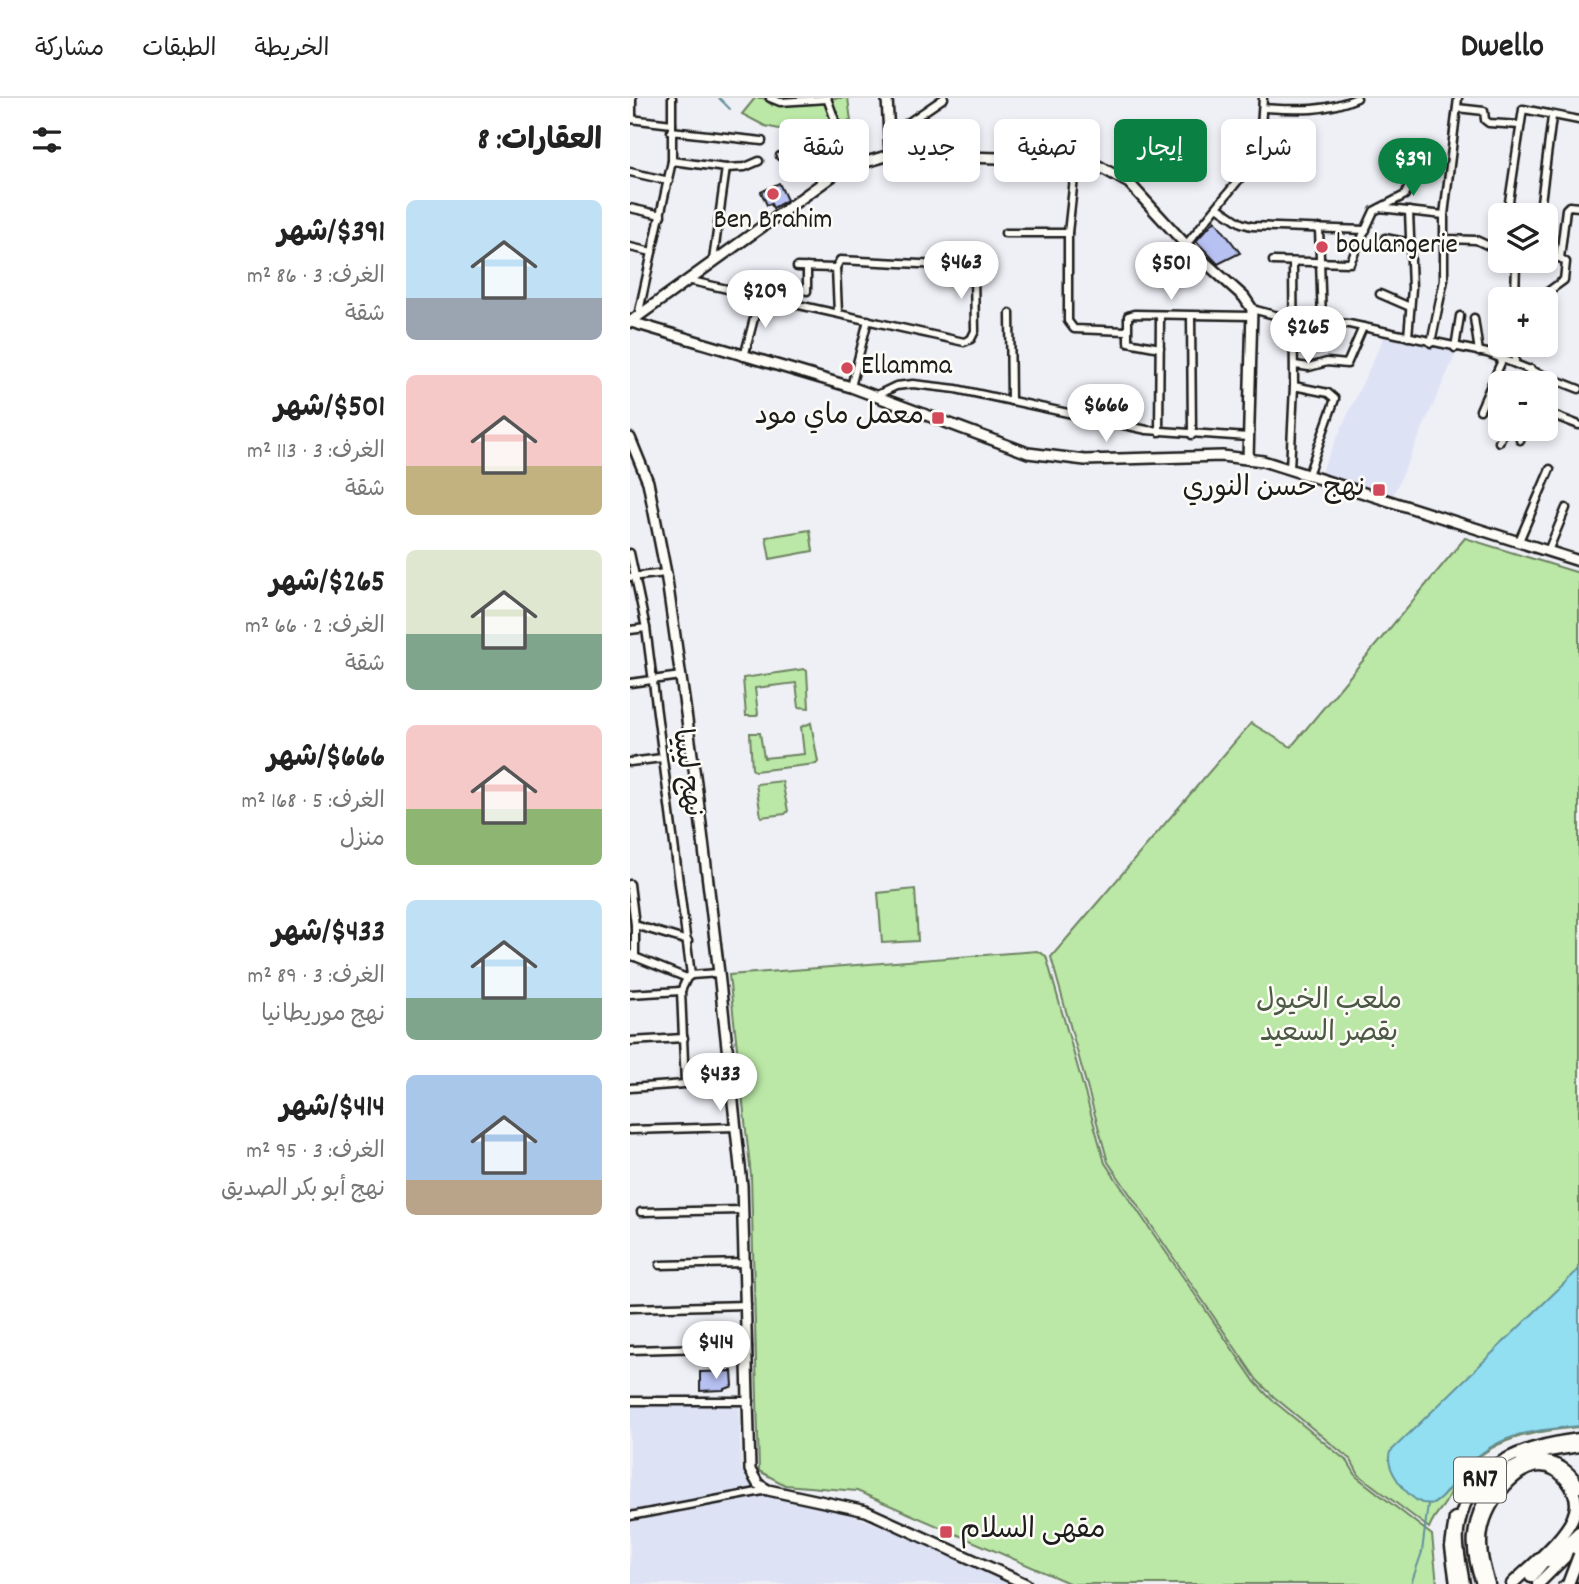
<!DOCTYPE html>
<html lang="ar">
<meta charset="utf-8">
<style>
body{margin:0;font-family:Dekko,"Playpen Sans Arabic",sans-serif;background:#f6f6f6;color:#222;direction:rtl;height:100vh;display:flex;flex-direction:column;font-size:26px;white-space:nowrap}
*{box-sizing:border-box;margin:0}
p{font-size:23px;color:#767676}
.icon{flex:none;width:38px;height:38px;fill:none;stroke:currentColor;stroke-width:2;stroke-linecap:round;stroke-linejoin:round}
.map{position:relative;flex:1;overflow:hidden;direction:ltr}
.drawer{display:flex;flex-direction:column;background:#fff;width:630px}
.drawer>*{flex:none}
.banner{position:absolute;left:21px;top:21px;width:665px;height:63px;direction:rtl;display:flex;gap:14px}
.tools{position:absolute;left:858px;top:105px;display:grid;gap:14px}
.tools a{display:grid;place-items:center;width:70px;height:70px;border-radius:10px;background:#fff;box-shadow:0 4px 10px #0003;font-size:35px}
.price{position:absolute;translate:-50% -60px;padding:0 16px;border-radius:24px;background:#fff;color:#222;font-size:23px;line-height:46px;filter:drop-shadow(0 2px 4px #0008)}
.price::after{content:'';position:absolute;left:50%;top:42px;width:21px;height:16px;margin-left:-10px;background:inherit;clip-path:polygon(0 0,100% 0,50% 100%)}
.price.selected{background:#0b8043;color:#fff}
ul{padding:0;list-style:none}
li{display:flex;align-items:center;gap:21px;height:175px;padding:0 28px}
li span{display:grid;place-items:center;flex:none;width:196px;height:140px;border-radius:10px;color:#555}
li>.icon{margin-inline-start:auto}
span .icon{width:84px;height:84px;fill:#fffc;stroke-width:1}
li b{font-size:30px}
h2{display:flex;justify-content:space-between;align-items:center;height:84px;padding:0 28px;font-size:30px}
.pill{padding:0 24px;border-radius:10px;background:#fff;box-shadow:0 4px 10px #0003;font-size:24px;line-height:63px}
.pill.selected{background:#0b8043;color:#fff}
header{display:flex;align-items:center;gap:42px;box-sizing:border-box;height:98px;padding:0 35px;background:#fff;border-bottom:2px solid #e0e0e0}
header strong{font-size:33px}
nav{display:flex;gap:38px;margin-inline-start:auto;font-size:24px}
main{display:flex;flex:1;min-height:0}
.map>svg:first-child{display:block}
</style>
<header>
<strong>Dwello</strong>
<nav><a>الخريطة</a><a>الطبقات</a><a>مشاركة</a></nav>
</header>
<main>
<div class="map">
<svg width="949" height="1486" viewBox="0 0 949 1486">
<rect width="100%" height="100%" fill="#eff0f6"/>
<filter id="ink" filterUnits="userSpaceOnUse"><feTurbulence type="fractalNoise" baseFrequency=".0143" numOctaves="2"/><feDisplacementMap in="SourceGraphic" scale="14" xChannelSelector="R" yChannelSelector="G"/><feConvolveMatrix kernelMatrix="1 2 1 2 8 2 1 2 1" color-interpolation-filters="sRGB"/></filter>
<g filter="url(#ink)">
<g fill="#dee2f5">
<polygon points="754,239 827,253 763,398 690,376"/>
<polygon points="0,1304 109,1304 111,1370 129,1397 205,1411 281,1439 389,1486 0,1486 0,1424 73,1408 0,1422"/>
</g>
<g fill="#bbe8a6" stroke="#6c8261" stroke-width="2">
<polygon points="125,0 133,0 142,7 144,0 218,0 221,23 149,31 135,28 112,16"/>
<polygon points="180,432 183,453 140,461 136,439"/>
<path d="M835,440l114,35v854c-44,5 -87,9 -117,46 -8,10 -12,23 -19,33 -6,7 -10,12 -14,22l-70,-53 -8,-15 -77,-63 -17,-17 -149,-218 -57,-205 200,-234 40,24z"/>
<polygon points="174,571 177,573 179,610 169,609 166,585 125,590 128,616 126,618 116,618 113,580"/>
<polygon points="181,625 188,664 186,666 125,673 122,671 120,635 130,635 134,660 174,656 171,629"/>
<polygon points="152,683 158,713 155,716 131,719 126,686"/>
<polygon points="285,791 288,843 252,845 248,795"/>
<polygon points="407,853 416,858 475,1065 625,1284 641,1301 718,1364 727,1379 802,1437 807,1486 441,1486 227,1393 155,1387 129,1373 121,1078 99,877"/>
</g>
<path fill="#92dff2" stroke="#63919c" stroke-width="2" d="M949,1171v157c-46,5 -80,6 -114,42 -10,10 -19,29 -32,36 0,0 -10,-1 -11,-1 -15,-6 -38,-35 -32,-51z"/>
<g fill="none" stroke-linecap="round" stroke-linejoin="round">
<g stroke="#63919c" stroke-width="2">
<polyline points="89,0 100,11"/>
<polyline points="781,1486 792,1454 798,1406"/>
</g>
</g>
<g fill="#b7c1f2" stroke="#1c1c1c" stroke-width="2">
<polygon points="149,85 157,102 143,110 141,106 137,107 131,94"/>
<polygon points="585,122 610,155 588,166 566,143"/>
<polygon points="102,1273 103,1288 93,1292 70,1293 70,1274"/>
</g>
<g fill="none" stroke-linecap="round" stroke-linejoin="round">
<g stroke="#1c1c1c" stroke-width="11">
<g id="street">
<polyline points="140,0 150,4 197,1"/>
<polyline points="197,0 206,25 212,71"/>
<path d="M633,10c34,2 62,4 94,-10"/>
<polyline points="827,10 854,13 855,22 859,25 890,27"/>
<polyline points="0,21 42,26"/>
<polyline points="2,21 2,0"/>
<polyline points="41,33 132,43"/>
<polyline points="260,37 314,0"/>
<polyline points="150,58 182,51 191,86"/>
<polyline points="446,62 438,135 438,223 444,231 496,233"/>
<polyline points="42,63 96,70 83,162"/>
<polyline points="96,70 115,69 129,63"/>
<polyline points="0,74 39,83"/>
<polyline points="911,104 922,19"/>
<polyline points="587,109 611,125 621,128 736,132"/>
<polyline points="0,110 31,117"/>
<polyline points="750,110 814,117"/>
<polyline points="877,117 893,11 949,22"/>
<polyline points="689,130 692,224"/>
<polyline points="375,135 438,135"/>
<polyline points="755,140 781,145"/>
<polyline points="815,141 846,142 870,153"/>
<polyline points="0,149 22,154"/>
<polyline points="915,160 930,160 936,111 939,108 949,109"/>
<polyline points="518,163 532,159 544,162"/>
<polyline points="643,163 720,165 744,113 775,97 778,90"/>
<polyline points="542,164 620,68 630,44 633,0"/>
<polyline points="167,169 206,170"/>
<polyline points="57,182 334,244 341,241 345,233 344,175 330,168 210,162 206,170 208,215"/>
<polyline points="177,193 177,169"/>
<polyline points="750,196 780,209"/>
<polyline points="885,201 886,163"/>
<polyline points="908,201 934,182 936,164 930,160"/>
<polyline points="622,211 663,222 719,226 857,255 949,291"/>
<polyline points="380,215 381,303"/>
<polyline points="8,218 42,63 42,0"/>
<polyline points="561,218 562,337"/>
<polyline points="844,220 849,254"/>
<polyline points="778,239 782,190 779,113"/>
<polyline points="801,245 814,182 814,117 828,0"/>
<polyline points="530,250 498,244 498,218 504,216 621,218"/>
<polyline points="825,250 830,218"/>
<polyline points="114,259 130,197"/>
<polyline points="885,265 885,247"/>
<polyline points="665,267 679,269 697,264 717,266 733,229"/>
<polyline points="895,285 901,271"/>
<polyline points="664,288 698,295 705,301 678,377"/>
<polyline points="221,289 238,222"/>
<polyline points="245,298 266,288 283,286 326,291 517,332 618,339"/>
<polyline points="850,312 873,260"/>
<polyline points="915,314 949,327"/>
<polyline points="529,334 530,217"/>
<polyline points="890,342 896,331"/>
<polyline points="869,344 875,331"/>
<polyline points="660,371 664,288 663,164"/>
<polyline points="889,443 920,371"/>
<polyline points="918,453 936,410"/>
<polyline points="0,455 16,530 61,877"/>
<polyline points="0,479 36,475"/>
<polyline points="0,532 16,530"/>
<polyline points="0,585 51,578"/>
<polyline points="0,664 32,660"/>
<polyline points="0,786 5,827 5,859"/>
<polyline points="5,827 58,843"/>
<polyline points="0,857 57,880"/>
<polyline points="61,877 89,875"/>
<polyline points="0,896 51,893"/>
<polyline points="0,943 54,940"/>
<polyline points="0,990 55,986 51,893 57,880 61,877"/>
<polyline points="0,1032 106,1029"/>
<polyline points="11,1114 113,1112"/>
<polyline points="30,1167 115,1165"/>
<polyline points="0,1210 117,1207"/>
<polyline points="0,1252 118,1249"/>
<polyline points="0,1303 120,1303"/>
<polyline points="0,1418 138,1392"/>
</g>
</g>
<g stroke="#1c1c1c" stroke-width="14">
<g id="secondary">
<polyline points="260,57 446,62 465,66 499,85 556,147 614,199 622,211 618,361"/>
<polyline points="0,224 212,71 260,57 257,0"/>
<polyline points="1,224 221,289 398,355 455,362 592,358 633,363 949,463"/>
<polyline points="0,340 18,384 36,475 66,685 89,875 112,1087 120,1372 128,1386 138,1392 236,1413 396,1486"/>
</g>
</g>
<g stroke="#1c1c1c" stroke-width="15">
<g id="primary">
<polyline points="892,1362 918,1353 949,1348"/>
<polyline points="825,1420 821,1449 826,1486"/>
<polyline points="918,1463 949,1434"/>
<polyline points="901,1479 921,1455"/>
<path d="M834,1486c-3,-19 -9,-41 -5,-60 12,-62 66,-78 120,-85"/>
<path d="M852,1486c-5,-15 -10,-32 -8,-48 2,-22 14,-49 31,-63 26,-20 59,-14 74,14"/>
<path d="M859,1486c-6,-19 -11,-39 -6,-58 8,-33 52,-86 84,-45 7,9 11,19 8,30 -5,24 -46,56 -63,73"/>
<polyline points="908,1486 949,1445"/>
</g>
</g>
<use href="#street" stroke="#fdfcf7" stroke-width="6"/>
<use href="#secondary" stroke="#fdfcf7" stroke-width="9"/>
<use href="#primary" stroke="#fdfcf7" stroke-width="10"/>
<g stroke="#1c1c1c" stroke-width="2">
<polyline points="928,1486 949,1465"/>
<polyline points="946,1486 949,1483"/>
</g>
<g stroke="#1c1c1c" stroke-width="15" stroke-linecap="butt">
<polyline id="primary-bridge" points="938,1486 949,1457"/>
</g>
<use href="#primary-bridge" stroke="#fdfcf7" stroke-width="10"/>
</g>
</g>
<g fill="#d1495b" stroke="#fdfcf7" stroke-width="2.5">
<circle cx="143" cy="96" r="7"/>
<circle cx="692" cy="149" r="7"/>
<circle cx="217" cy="270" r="7"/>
<rect x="301" y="313" width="14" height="14" rx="3.5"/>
<rect x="742" y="385" width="14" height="14" rx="3.5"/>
<rect x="309" y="1427" width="14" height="14" rx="3.5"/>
</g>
<g text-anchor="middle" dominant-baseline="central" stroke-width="5" stroke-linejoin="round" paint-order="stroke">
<rect fill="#fdfcf7" stroke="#605f5e" stroke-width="2" x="824" y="1359.5" width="52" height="45" rx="5"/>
<g font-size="26" font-weight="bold" fill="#1c1c1c">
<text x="850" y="1382">RN7</text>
</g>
<g font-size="28" fill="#1c1c1c" stroke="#fdfcf7" text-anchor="start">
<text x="143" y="124" text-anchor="middle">Ben Brahim</text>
<text x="706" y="149">boulangerie</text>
<text x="231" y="270">Ellamma</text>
<text x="294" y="320" text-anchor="end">معمل ماي مود</text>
<text x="735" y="392" text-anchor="end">نهج حسن النوري</text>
<text x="330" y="1434">مقهى السلام</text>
</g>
<g font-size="28" fill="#1c1c1c" stroke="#fdfcf7">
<text transform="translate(55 675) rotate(82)">نهج ليبيا</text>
</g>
<g font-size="28" fill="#4c5945" stroke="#fdfcf7">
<text x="699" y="905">ملعب الخيول<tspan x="699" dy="32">بقصر السعيد</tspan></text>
</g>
</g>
</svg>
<div class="tools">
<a><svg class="icon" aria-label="layers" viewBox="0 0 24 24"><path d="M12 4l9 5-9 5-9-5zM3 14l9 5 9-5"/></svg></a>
<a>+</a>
<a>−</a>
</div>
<b class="price selected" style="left:783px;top:100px">$391</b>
<b class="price" style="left:331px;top:203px">$463</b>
<b class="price" style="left:541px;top:204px">$501</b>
<b class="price" style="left:135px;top:232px">$209</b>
<b class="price" style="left:678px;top:268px">$265</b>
<b class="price" style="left:476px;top:346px">$666</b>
<b class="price" style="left:90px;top:1015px">$433</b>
<b class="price" style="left:86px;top:1283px">$414</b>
<div class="banner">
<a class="pill">شراء</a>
<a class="pill selected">إيجار</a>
<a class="pill">تصفية</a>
<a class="pill">جديد</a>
<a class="pill">شقة</a>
</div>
</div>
<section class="drawer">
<h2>العقارات: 8<svg class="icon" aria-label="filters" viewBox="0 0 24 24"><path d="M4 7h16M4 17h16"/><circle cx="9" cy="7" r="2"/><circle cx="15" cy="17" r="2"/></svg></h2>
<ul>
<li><span style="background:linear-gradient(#bfe0f5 70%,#9aa5b1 0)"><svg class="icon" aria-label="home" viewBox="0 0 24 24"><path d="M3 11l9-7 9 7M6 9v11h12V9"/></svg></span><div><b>$391/شهر</b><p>الغرف: 3 · 86 m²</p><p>شقة</p></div></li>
<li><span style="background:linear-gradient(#f6c9c9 65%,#c2b280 0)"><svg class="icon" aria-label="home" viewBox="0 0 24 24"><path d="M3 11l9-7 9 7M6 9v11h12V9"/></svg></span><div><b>$501/شهر</b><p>الغرف: 3 · 113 m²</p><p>شقة</p></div></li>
<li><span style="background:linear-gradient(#dfe7d0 60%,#7fa58c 0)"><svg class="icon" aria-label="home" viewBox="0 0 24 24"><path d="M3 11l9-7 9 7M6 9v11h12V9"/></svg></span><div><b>$265/شهر</b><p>الغرف: 2 · 66 m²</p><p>شقة</p></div></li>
<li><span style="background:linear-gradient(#f6c9c9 60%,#8fb573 0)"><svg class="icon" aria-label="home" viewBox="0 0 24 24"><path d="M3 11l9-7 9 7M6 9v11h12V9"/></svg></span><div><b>$666/شهر</b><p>الغرف: 5 · 168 m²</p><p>منزل</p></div></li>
<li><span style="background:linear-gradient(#bfe0f5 70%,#7fa58c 0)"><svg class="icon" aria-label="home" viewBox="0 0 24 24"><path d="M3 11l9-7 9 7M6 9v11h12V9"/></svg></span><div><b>$433/شهر</b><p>الغرف: 3 · 89 m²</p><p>نهج موريطانيا</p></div></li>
<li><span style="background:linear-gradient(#a9c7e8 75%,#b9a48a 0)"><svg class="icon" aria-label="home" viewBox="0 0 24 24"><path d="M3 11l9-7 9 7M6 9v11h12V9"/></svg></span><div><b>$414/شهر</b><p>الغرف: 3 · 95 m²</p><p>نهج أبو بكر الصديق</p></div></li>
</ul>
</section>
</main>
